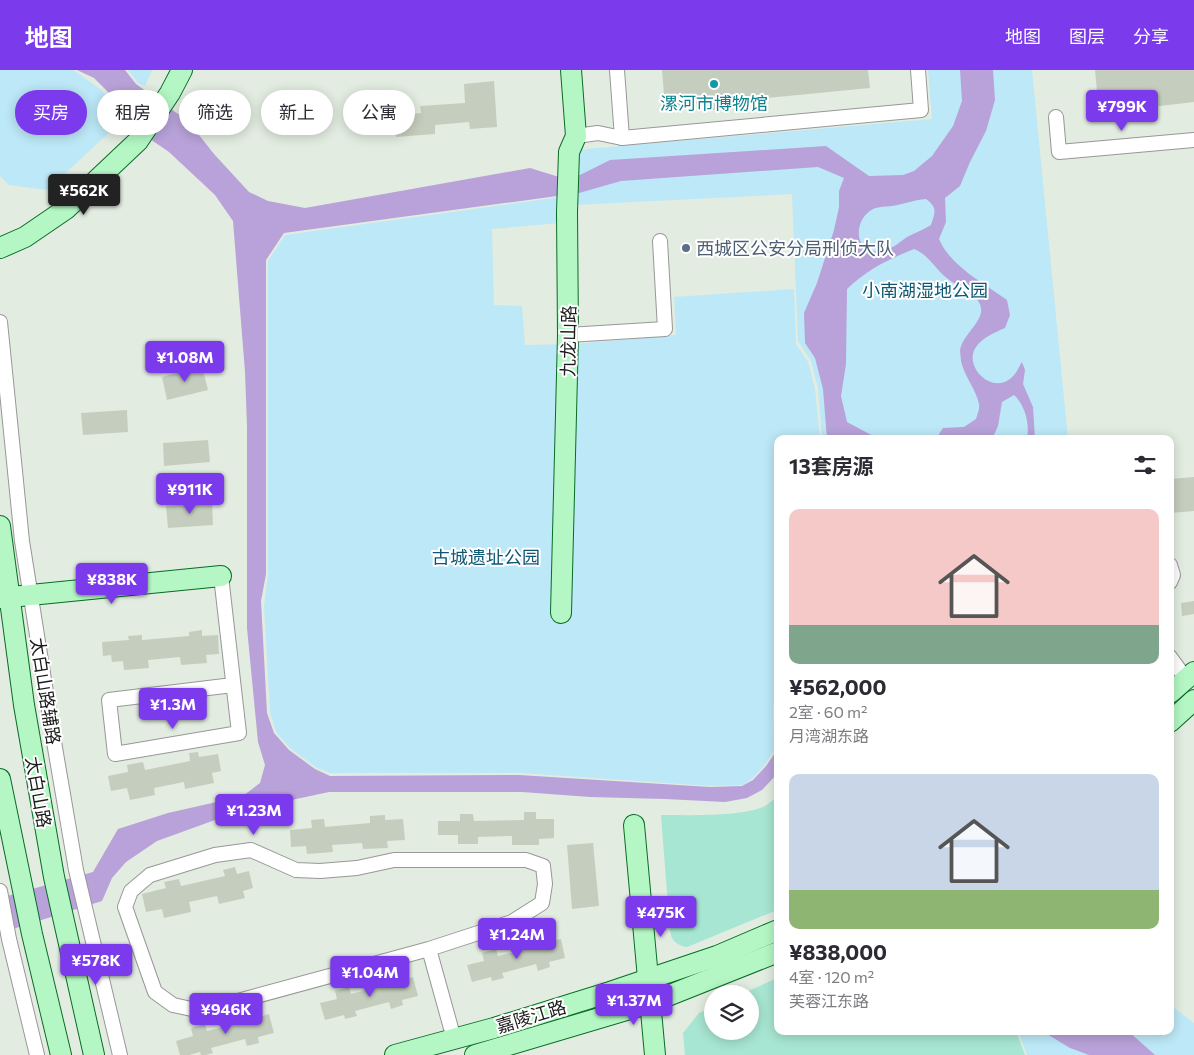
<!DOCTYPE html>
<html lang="zh">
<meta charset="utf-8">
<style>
body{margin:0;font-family:Commissioner,"Noto Sans SC",sans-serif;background:#f7f7f7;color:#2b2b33;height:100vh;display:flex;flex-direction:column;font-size:19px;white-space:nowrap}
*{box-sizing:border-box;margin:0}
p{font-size:16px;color:#7c7c81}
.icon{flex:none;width:28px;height:28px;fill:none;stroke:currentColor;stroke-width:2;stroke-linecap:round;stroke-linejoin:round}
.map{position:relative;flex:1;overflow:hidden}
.sheet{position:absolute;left:774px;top:365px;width:400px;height:600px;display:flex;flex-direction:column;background:#fff;border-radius:10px;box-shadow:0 2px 12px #0003}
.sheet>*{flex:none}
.top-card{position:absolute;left:15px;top:20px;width:475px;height:45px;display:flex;gap:10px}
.buttons{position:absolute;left:704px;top:915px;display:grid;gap:10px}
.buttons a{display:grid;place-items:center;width:55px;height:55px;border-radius:50%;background:#fff;box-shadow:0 2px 12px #0003;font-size:25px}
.price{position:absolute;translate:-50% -42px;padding:0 11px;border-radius:5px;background:#7c3aed;color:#fff;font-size:16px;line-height:32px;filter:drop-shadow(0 1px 2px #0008)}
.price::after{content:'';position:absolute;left:50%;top:30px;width:15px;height:11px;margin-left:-8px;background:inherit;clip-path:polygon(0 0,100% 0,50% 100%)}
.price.selected{background:#222;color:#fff}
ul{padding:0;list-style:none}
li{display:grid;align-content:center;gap:10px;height:265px;padding:0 15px}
li span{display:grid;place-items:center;height:155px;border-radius:10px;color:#555}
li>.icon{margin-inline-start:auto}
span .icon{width:90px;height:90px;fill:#fffc;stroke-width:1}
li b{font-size:21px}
h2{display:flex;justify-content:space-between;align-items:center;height:60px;padding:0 15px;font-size:21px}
.chip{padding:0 18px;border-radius:22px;background:#fff;box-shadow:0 2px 12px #0003;font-size:18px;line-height:45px}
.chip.selected{background:#7c3aed;color:#fff}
header{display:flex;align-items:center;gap:30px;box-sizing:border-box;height:70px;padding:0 25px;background:#7c3aed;color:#fff}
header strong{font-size:24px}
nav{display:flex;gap:28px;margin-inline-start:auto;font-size:18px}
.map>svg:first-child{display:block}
</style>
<header>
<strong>地图</strong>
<nav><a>地图</a><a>图层</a><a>分享</a></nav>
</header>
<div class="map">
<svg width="1194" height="985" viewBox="0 0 1194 985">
<rect width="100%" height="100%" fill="#e2ece0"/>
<g fill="#a7e6d2">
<path d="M777,726v114l-90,37c-11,-2 -15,-6 -17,-16l-9,-116c25,0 83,2 104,-9 5,-3 9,-7 12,-10z"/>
<polygon points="777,908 778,961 1016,961 1025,985 685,985 683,963 699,943 712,937 712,961 750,961 750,924 742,924"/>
</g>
<g fill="#bde8f7">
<polygon points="0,0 73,0 100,19 111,31 114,45 112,60 47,120 9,115 0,106"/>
<polygon points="128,0 152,0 145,16 138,13"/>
<polygon points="928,0 1032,0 1068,369 822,369 818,318 811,291 798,271 792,124 575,135 575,80 932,49"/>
<polygon points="560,127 560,153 492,159 494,235 522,236 525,275 574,274 676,265 674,227 794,219 796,274 808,292 815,319 820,369 778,369 778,619 773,637 774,680 764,696 752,709 743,715 710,716 521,703 330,703 317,698 291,679 276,662 270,642 264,536 268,504 268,191 285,165"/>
<polygon points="1170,935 1194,953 1194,985 1027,985 1018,961 1170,961"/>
</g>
<g fill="#b8a2d9" fill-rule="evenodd">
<path d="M77,0h48l11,14 52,37 26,33 35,38 19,9 37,7 225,-40 29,9 21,-2 30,-15 216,-14 43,30 34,-1 11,-4 18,-15 21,-30 9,-25 -2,-31h33l2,30 -9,31 -16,31 -10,24 -15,12 1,24 -7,17c12,28 45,44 68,61l3,15 -5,13c-11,5 -22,9 -29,19 -14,20 19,51 38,28 3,-3 5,-9 8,-13l3,8 -2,14 10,23 2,32h-8c3,-15 -2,-34 -13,-44l-12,7 -4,24 -6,13h-52l-1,-5 4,-6 21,-1 12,-8c1,-4 4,-10 3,-15 -3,-15 -15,-28 -18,-43 0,-3 -1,-8 -1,-11 4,-22 40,-36 8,-59 -6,-5 -14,-7 -20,-12 -12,-9 -20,-25 -34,-30 -27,11 -46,20 -67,40l-1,75 -5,32 6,26 28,15 -2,2h-46l-4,-50 -8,-31 -10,-15 -1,-30 13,-30 17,-53 5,-23v-16l5,-13 -26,-11 -197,14 -42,12 -295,40 -18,27v314l-5,27 6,112 7,20 15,17 26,19 15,7 189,-1 191,12 32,-1 11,-6 13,-14 11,-16 -2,-42 2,-13v79l-15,16 -15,8 -22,4 -60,-3 -75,-2 -68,-5h-193l-61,13 -53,15 -58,21 -31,21 -14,16 -10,23 -102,32v-35l93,-26 25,-43 50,-16 75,-17 17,-13 5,-18 -7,-23 -11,-114v-201l-2,-55 -12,-151 -18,-26 -46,-43 -48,-33 -11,-25 -16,-16zM926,129c12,9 9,13 5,26 -8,5 -17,8 -24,12 -10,7 -14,12 -27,14 -27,4 -27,-32 -7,-42 7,-3 13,-2 19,-3 12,-2 21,-6 34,-7z"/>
<polygon points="1042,961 1128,961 1155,985 1089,985 1070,978"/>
</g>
<g fill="#c5cebe">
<polygon points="662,0 868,0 870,18 748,30 733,38 722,40 712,40 695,34 665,37"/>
<polygon points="1095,0 1194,0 1194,32 1099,43"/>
<polygon points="494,11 497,57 470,59 469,52 435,55 435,64 396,67 394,49 413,48 413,44 421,43 420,36 465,33 464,14"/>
<polygon points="202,296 208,320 167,330 162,307"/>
<polygon points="127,340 128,362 83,365 81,343"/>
<polygon points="208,370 210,392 164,396 163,373"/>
<polygon points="1194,407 1194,441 1170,443 1170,409"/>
<polygon points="212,432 213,455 168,458 166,436"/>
<polygon points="1194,531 1194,544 1182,546 1181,533"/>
<polygon points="202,560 202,566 218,565 219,584 206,585 207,593 181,595 180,587 148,590 149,598 124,600 123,591 112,592 111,585 103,586 102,572 129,570 128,566 142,565 142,570 189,566 189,562"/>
<polygon points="198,682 199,687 218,684 221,701 212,703 214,713 185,719 184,712 154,718 155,725 130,730 127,718 111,721 108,706 128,702 127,695 143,692 145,700 190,691 189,683"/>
<polygon points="524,742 536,742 536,749 554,749 554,768 539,769 539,775 512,775 512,766 478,767 478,774 458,774 458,765 438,765 438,751 460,751 460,744 473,744 474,751 524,750"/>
<polygon points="385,745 385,750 403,749 405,770 387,771 388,778 363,779 362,773 332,775 333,782 307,784 306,776 291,777 290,760 312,758 311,750 324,749 325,757 370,753 370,746"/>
<polygon points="593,773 599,836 572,839 567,775"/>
<polygon points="235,797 237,804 249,801 253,818 243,821 245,828 219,834 217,826 189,832 191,842 164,848 162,839 146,842 142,824 166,818 164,812 179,809 181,816 225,806 223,800"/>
<polygon points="544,865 546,872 561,869 565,888 549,892 550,897 538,901 536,894 502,903 504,908 492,911 491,907 472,912 467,895 484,891 482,883 496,879 498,886 531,878 528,869"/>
<polygon points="397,903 399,911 413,907 418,926 402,930 403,935 391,939 389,932 355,941 357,946 345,949 344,945 325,950 320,933 337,929 335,921 349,917 351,924 383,916 381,907"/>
<polygon points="253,941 255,948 269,944 274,963 258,967 259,973 247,976 245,969 211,978 213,983 206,985 201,985 200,982 189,985 180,985 176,971 193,966 191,958 205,954 207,961 239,953 237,945"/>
</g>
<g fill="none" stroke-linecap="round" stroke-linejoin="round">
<g stroke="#989898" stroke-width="16">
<g id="street">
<polyline points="617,0 622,68"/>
<polyline points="1056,47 1059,82 1194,70"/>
<polyline points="576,66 598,63 622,68 921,40 918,0"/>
<polyline points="0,252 22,471 53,666 76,800 120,985"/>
<polyline points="568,265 665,259 660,171"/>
<polyline points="1170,495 1173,505 1170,512"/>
<polyline points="221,506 239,663 115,684 109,630 233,615"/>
<polyline points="1170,587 1186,609"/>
<polyline points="0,821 9,869 37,985"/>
<polyline points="429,879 201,941 173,935 155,922 125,837 131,821 150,805 215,785 251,780 296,800 320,801 357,798 394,790 526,790 543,796 545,814 542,833 512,852 429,879 454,969"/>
</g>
</g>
<g stroke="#086c25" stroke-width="22">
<g id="secondary">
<polyline points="0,178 25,167 66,139 138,71 170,23 182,0"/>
<polyline points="0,456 24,635 54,807 94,985"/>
<polyline points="0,528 221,506"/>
<polyline points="561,543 568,265 567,142 569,82 576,66 571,0"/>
<polyline points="1170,623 1194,602"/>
<polyline points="1170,652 1194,630"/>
<polyline points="0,709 32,864 61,985"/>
<polyline points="634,755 655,985"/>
<polyline points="395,985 494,958 610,922 717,886 778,860"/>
<polyline points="475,985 650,933 778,882"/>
</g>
</g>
<use href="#street" stroke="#fff" stroke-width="14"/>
<use href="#secondary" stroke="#b4f7c4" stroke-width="20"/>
</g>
<circle fill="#0f9aa8" stroke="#fff" stroke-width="2" cx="714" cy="14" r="5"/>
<circle fill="#5c6f8a" stroke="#fff" stroke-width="2" cx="686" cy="178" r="5"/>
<g text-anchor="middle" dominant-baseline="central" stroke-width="4" stroke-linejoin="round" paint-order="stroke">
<g font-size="18" fill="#0d838f" stroke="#fff">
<text x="714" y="33">漯河市博物馆</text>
</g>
<g font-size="18" fill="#4e5e75" stroke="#fff" text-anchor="start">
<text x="696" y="178">西城区公安分局刑侦大队</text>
</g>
<g font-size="18" fill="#0e5873" stroke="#fff">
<text x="925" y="220">小南湖湿地公园</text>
<text x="486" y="487">古城遗址公园</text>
</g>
<g font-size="18" fill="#1b1b1b" stroke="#fff">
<text transform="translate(568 271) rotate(-89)">九龙山路</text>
<text transform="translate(46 621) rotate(81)">太白山路辅路</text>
<text transform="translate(39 722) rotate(80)">太白山路</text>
<text transform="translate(531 946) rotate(-17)">嘉陵江路</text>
</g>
</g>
</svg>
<div class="buttons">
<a><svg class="icon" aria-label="layers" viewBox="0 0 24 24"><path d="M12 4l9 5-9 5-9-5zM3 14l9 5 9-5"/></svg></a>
</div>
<b class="price" style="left:1122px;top:62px">¥799K</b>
<b class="price selected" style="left:84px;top:146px">¥562K</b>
<b class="price" style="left:185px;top:313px">¥1.08M</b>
<b class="price" style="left:190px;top:445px">¥911K</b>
<b class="price" style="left:112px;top:535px">¥838K</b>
<b class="price" style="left:173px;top:660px">¥1.3M</b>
<b class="price" style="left:254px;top:766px">¥1.23M</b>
<b class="price" style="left:661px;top:868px">¥475K</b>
<b class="price" style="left:517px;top:890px">¥1.24M</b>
<b class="price" style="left:96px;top:916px">¥578K</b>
<b class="price" style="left:370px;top:928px">¥1.04M</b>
<b class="price" style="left:634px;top:956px">¥1.37M</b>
<b class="price" style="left:226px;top:965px">¥946K</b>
<div class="top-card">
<a class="chip selected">买房</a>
<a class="chip">租房</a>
<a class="chip">筛选</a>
<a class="chip">新上</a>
<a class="chip">公寓</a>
</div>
<section class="sheet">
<h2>13套房源<svg class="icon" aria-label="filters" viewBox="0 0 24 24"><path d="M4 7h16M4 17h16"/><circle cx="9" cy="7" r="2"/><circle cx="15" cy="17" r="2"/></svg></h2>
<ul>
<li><span style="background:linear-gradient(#f6c9c9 75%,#7fa58c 0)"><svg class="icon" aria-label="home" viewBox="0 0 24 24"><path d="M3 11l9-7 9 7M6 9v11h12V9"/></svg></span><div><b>¥562,000</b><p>2室 · 60 m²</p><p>月湾湖东路</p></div></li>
<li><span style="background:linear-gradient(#c9d6e8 75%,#8fb573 0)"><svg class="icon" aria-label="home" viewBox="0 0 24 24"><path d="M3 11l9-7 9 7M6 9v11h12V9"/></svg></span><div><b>¥838,000</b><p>4室 · 120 m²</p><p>芙蓉江东路</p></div></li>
</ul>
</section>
</div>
